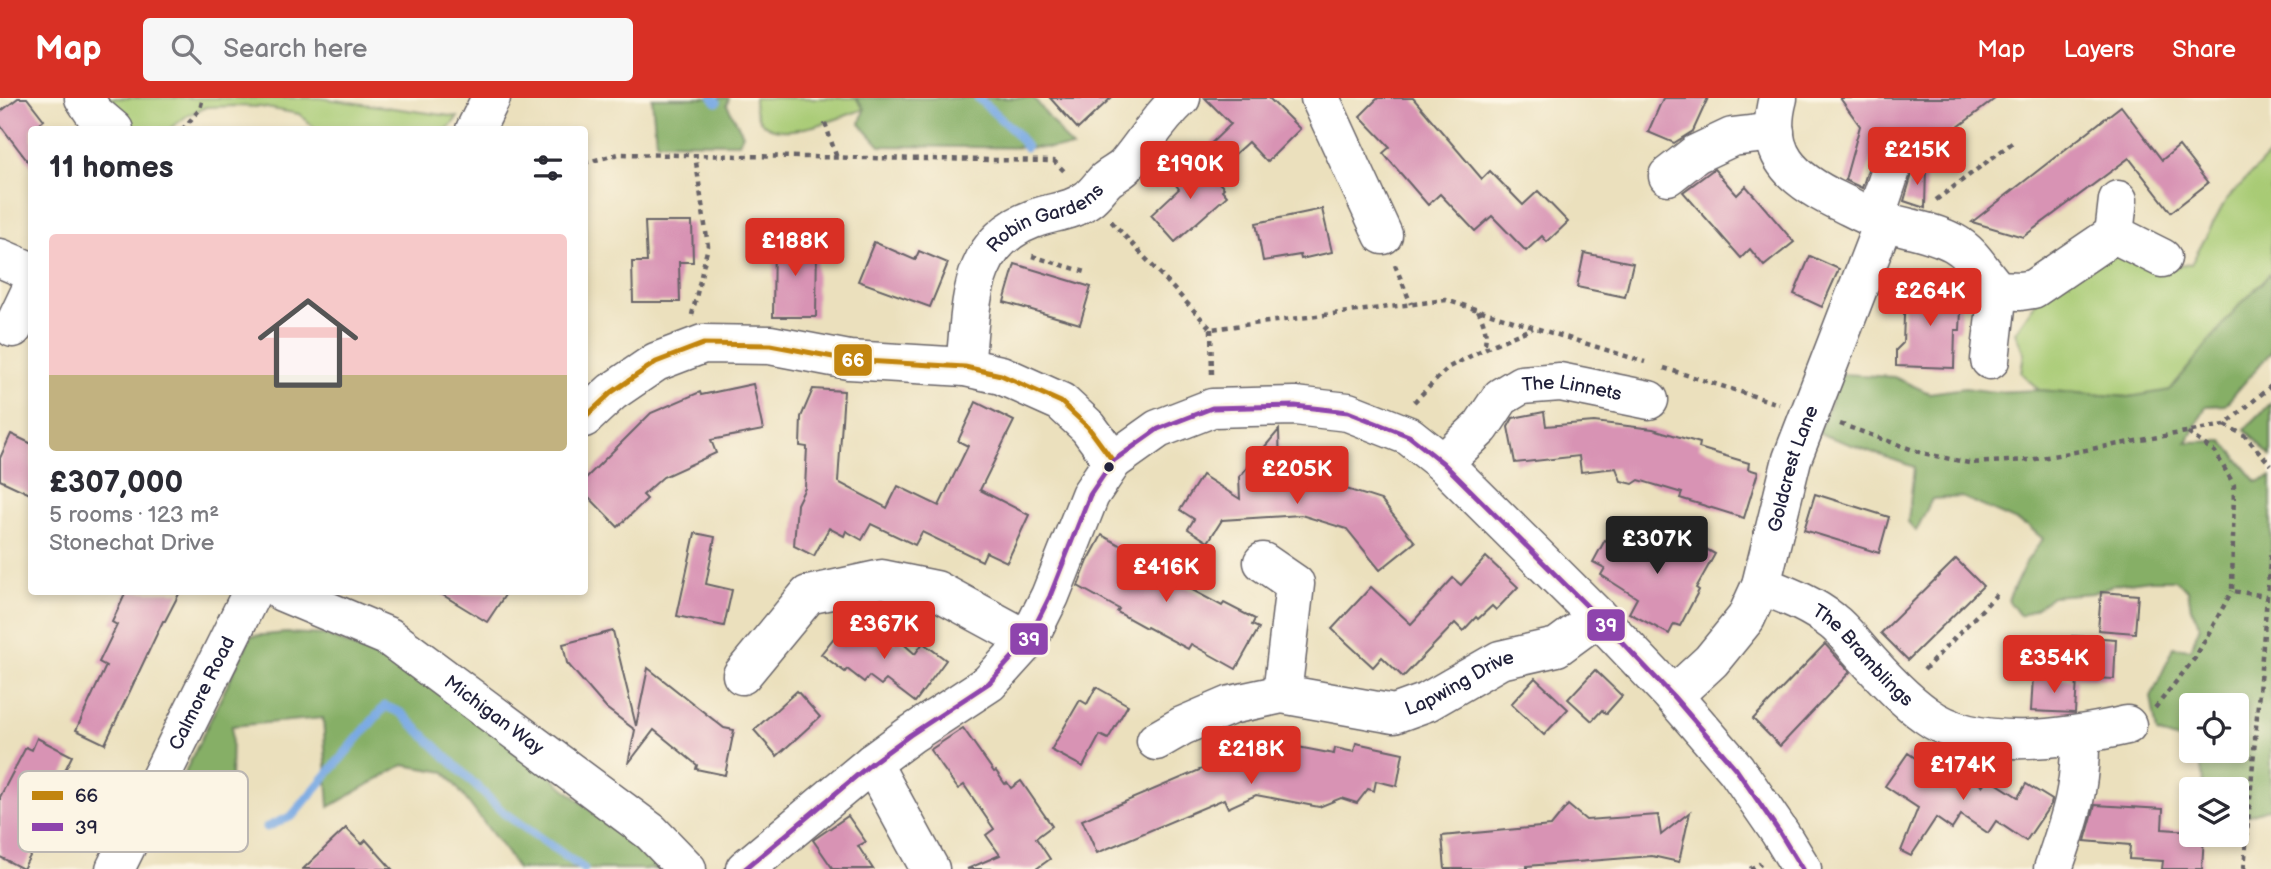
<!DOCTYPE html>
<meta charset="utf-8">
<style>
body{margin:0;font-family:"Balsamiq Sans",sans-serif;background:#f7f7f7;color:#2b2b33;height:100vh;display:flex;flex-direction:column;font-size:26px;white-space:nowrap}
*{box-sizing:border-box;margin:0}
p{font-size:23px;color:#7c7c81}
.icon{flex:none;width:38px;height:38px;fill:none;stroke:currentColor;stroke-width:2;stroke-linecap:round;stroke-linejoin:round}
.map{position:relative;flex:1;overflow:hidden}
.side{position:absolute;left:28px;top:28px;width:560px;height:469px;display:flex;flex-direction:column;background:#fff;border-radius:7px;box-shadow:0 4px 10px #0003}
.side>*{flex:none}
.controls{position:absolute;left:2179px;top:595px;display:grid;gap:14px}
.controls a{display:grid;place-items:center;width:70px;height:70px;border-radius:7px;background:#fff;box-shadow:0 4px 10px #0003;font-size:35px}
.price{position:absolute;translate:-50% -60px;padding:0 16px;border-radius:7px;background:#d93025;color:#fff;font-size:23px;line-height:46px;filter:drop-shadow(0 2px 4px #0008)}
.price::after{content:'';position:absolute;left:50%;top:42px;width:21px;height:16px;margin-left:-10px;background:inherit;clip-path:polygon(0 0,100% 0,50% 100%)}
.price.on{background:#222;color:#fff}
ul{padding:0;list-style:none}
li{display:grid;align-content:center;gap:14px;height:371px;padding:0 21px}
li+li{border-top:2px solid #e1e1e2}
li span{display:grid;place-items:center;height:217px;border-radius:7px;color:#555}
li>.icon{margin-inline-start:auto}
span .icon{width:126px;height:126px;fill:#fffc;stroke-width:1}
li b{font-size:30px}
h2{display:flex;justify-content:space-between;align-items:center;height:84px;padding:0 21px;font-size:30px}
header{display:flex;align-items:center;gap:42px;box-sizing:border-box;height:98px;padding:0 35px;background:#d93025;color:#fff}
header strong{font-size:33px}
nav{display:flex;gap:38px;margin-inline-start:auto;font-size:24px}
.search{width:490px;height:63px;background:#f7f7f7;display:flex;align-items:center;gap:18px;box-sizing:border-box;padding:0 24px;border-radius:7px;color:#7c7c81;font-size:26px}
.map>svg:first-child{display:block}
</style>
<header>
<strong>Map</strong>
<div class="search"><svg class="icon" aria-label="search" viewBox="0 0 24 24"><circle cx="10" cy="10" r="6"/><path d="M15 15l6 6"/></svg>Search here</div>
<nav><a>Map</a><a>Layers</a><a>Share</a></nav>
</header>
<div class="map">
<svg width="2271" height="771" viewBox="0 0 2271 771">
<rect width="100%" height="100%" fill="#fcf5e5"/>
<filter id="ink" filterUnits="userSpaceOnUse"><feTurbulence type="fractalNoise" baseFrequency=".0143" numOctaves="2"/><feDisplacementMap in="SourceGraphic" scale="14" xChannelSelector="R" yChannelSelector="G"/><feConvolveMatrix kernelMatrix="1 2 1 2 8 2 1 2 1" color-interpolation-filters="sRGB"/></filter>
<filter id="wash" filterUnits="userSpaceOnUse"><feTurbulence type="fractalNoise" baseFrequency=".00686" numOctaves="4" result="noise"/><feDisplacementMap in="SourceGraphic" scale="28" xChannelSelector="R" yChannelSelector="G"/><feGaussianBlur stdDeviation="1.57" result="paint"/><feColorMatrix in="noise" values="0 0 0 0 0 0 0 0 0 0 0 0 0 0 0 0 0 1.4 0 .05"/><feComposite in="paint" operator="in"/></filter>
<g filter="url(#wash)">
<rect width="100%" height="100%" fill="#ebe0bd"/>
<g fill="#a8cb74" stroke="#657658" stroke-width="2">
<polygon points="102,0 320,0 458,19 448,31 317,32 299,16 261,9 235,8 206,9 188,17 169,31 150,31 128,27"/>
<path d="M754,0h102l8,11c-29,10 -112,48 -110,-11z"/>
<polygon points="2271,55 2271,175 2236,211 2168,295 2129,299 2039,292 2021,275 2024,255 2015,234 2043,194 2109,154 2167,170 2191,166 2226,102"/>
</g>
<g fill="#86af66" stroke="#546850" stroke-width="2">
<polygon points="729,0 727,7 743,36 739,45 656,44 652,0"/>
<polygon points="856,0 1034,0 1072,50 880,48 860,26 864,11"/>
<polygon points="2271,175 2271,254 2225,307 2206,308 2187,344 2223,343 2257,384 2271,379 2271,710 2237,721 2236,691 2202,691 2203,681 2198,653 2236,653 2236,607 2191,607 2191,646 2157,635 2151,599 2174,549 2190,551 2200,528 2191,510 2188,492 2175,482 2150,482 2114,487 2092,495 2052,498 2037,510 2020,518 2008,502 2026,464 2043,441 2028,428 1962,399 1932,401 1916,433 1908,424 1914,369 1818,335 1842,276 1894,279 1929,295 1965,290 1994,294 2039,292 2129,299 2170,292 2236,211"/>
<polygon points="2271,305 2271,359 2245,331"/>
<polygon points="287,535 325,537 373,557 437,590 527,658 659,771 517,771 507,755 445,674 403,667 329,709 323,620 232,628 230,743 176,752 154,738 251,538"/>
</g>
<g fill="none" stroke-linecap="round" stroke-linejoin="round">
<g stroke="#78a9e3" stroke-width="9">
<polyline points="713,0 717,4"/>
<polyline points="978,0 1015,34 1026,49"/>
<polyline points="267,729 292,718 385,608 401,615 504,715 584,771"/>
</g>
</g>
<g id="blocks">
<g fill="#d893b4">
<polygon points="18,0 27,0 44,22 32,31 32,69 0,27 0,14"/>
<polygon points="1050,0 1111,0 1078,31"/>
<polygon points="1205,0 1269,0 1300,31 1267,64 1248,44 1214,75 1198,58 1231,26"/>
<polygon points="1378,0 1413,0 1482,81 1490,73 1523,107 1538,93 1568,124 1547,144 1542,138 1526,153 1492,118 1475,133 1440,96 1428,107 1383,55 1390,49 1360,18"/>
<polygon points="1663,0 1708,0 1693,33 1674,45 1648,34"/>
<polygon points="1840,0 1996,0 1915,62 1911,49 1902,43 1890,42 1880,46 1873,56 1862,90 1845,82 1860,28"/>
<polygon points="2121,8 2162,62 2179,48 2208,85 2171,114 2129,60 2023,139 1972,124"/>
<polygon points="1197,61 1224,90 1222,92 1227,98 1175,144 1151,117 1179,91 1173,83"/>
<polygon points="1915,66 1926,69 1925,110 1904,103"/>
<polygon points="1714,71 1737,97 1746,88 1794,144 1764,168 1750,151 1741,160 1683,94"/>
<polygon points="1322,111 1332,154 1301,161 1300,157 1263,163 1256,125"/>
<polygon points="645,124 692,124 693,164 679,164 680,204 633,204 632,164 647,164"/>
<polygon points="774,140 808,140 808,143 817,143 816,219 773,219"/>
<polygon points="874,144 915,162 919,153 948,165 930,209 858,183"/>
<polygon points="1584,155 1633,165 1625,199 1577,189"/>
<polygon points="1810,158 1839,171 1822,209 1794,196"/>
<polygon points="1015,166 1091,189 1080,226 1004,204"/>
<polygon points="1905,191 1962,193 1960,232 1955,232 1954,270 1896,268 1896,252 1903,245"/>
<polygon points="753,286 763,332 711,342 716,355 663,379 643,397 647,401 618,429 584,394 584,382 651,315 700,294 701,297"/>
<polygon points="813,291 844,293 838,384 887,410 898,388 939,408 968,348 958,343 976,304 1014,323 980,392 1029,417 1007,464 986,454 982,463 922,434 915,447 871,426 862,442 846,433 844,438 829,430 814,458 794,448 797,406 805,390 807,349 800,348 801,319"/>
<polygon points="1544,314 1546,328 1594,324 1653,331 1700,345 1699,350 1749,365 1748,371 1758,374 1744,420 1680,400 1682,395 1639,382 1633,386 1621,383 1616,370 1581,374 1579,358 1515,365 1508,329 1513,320"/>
<polygon points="1279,332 1280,373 1290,373 1381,402 1415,444 1380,472 1347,431 1301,417 1222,422 1208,444 1188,431 1194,421 1180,412 1202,377 1240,401 1239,379"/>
<polygon points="11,336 32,346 32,397 0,382 0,360"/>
<polygon points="1815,396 1889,419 1879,455 1804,432"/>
<polygon points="1664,428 1715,456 1696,490 1699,492 1680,528 1674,526 1669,536 1629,515 1637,500 1601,477 1605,470 1593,464 1605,442 1615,448 1621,437 1651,452"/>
<polygon points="695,435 715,439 706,486 732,492 724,528 677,518"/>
<polygon points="1102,437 1183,483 1181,486 1222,508 1224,505 1255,521 1252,527 1259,530 1236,571 1191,546 1188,551 1147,529 1146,530 1117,514 1119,511 1078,488 1088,463"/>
<polygon points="1486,459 1518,489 1496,512 1492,508 1478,521 1476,519 1463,533 1455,525 1403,579 1382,559 1373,569 1332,531 1371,489 1411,526 1453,480 1461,487"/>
<polygon points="1956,461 1983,488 1908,562 1881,535"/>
<polygon points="126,494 180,494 165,523 163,523 105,646 76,632 106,568 99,564 117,527 112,524"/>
<polygon points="438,494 507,494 487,524"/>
<polygon points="2101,494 2138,497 2135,535 2098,532"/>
<polygon points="845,526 857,536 860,532 877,546 883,537 895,546 898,541 915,556 923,545 946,562 915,604 886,582 881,587 869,578 864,584 847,571 845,574 821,556"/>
<polygon points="613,533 636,628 648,570 724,630 734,632 725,677 696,671 697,667 654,632 628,666 635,632 606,610 567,565 563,546"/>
<polygon points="2072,538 2116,541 2114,581 2070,579"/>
<polygon points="1825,546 1850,574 1780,648 1753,621"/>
<polygon points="1595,572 1622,598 1606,616 1602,612 1592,623 1568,601"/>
<polygon points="2033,579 2077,581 2075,615 2031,613"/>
<polygon points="1535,580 1568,611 1544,637 1511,606"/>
<polygon points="1096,589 1128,607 1108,641 1100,637 1083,669 1051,652 1080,602 1087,606"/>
<polygon points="797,593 820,619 777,658 754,632"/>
<polygon points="963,630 994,674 996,673 1005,686 1007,684 1011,690 1021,683 1052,728 1036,740 1050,761 1036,771 967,771 1000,757 986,737 994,731 964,687 958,691 930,652"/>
<polygon points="37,640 72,658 35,733 42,736 23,771 0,759 0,699 26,649 32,652"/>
<polygon points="1257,641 1334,656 1335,650 1354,654 1356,645 1403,655 1397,688 1376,683 1374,693 1368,691 1357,705 1341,700 1319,709 1256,697 1228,710 1224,701 1097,755 1082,722 1256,648"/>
<polygon points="1908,655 1931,671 1934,666 1958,682 1963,675 1982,688 1988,680 2018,699 2026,686 2052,702 2051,706 2026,743 1996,723 1988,735 1961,717 1952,731 1936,720 1911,758 1901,753 1918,710 1885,688"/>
<polygon points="1568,707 1586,722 1658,717 1661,737 1690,714 1679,764 1652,758 1527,768 1527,771 1445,771 1442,738 1551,728"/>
<polygon points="2095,707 2163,711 2162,731 2191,733 2191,737 2204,737 2202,771 2162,771 2163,763 2129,761 2130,747 2085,743"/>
<polygon points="848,718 866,744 858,748 873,771 833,771 813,742"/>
<polygon points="346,730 362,746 366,742 392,771 303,771"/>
</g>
</g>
</g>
<g filter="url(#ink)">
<use href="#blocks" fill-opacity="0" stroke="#686468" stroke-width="2"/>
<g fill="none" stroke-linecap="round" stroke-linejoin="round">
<g stroke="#686468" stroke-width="41">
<g id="minor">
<polyline points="84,0 94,15 114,32"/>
<polyline points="1320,0 1383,137"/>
<path d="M1778,0c-15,56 14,81 60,103 13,6 26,14 39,18 26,9 53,11 77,24 19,10 29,32 44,47l22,1 13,-2 81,-55 48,24"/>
<polyline points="475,32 491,0"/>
<polyline points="1668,78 1696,56 1732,39 1775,34"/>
<polyline points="1875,120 1894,63"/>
<polyline points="2114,136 2118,102"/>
<polyline points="0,160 30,173 32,176"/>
<polyline points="13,230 32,190"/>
<polyline points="1990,262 1998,192"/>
<path id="s1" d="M965,269c7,-60 1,-123 68,-148 20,-8 36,-6 55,-20 7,-5 12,-13 18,-19 7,-6 16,-9 21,-16 20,-24 30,-44 54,-66"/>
<polyline points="584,320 612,294 656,264 703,246 770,247 849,262 965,269 1001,277 1061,304 1088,329 1113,363"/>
<path id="s2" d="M1443,365l38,-36 20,-30 20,-12 39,-3 89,18"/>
<polyline points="1263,464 1295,486 1282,596"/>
<path id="s3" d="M1761,487c25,10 50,19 71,36 11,8 20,21 29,31 19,22 41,46 65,63 50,38 144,23 201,10"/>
<path id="s4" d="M282,494l107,45 262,195 36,37"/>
<polyline points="742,577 808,497 882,481 936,492 1028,542"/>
<path id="s5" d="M1673,598l38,-35 35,-43 15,-33 31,-126 92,-238"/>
<path id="s6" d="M1156,643l26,-15 49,-21 51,-11 112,20 33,-12 73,-42 57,-13 41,-30"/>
<polyline points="872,665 930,771"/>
<path id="s7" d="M115,771l137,-277"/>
<polyline points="745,771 872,665 910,637 989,585 1028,542 1050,498 1090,397 1113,363 1158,331 1212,310 1295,308 1348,314 1409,338 1443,365 1598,519 1673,598 1736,671 1780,735 1802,771"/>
<path d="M2053,771c17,-50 28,-79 27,-133"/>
</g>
</g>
<g stroke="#686468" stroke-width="4.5" stroke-dasharray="5 5" stroke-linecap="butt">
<polyline points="825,25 837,60"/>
<polyline points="182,32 200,11 203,0"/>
<polyline points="584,65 619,56 1054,63 1066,75"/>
<polyline points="1936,102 2016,42"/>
<polyline points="1111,123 1211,231 1446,202 1645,264"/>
<polyline points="1032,158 1089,175"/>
<polyline points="1395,167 1411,206"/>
<path d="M1478,212c6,12 11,27 5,38"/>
<polyline points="692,217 708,148 695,57"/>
<polyline points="1211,231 1212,277"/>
<polyline points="1664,270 1779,306"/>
<polyline points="1414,304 1449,269 1492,247 1533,230"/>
<polyline points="1840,326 1922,355 1969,365 2030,362 2225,327 2271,288"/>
<polyline points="2225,327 2244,337 2271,367"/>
<polyline points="2188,335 2215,354 2234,387 2232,493 2267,498"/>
<polyline points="1924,572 1997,496"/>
<polyline points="2155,610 2195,560 2232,493"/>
<polyline points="1750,771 1761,765"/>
<polyline points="2244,771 2271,452"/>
</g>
<use href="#minor" stroke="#fff" stroke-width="38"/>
<g stroke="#fcf5e5" stroke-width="10">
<polyline id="bus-1" points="584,320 612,294 656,264 703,246 770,247 849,262 965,269 1001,277 1061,304 1088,329 1113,363"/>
</g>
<g stroke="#fcf5e5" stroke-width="10">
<polyline id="bus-2" points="745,771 872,665 910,637 989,585 1028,542 1050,498 1090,397 1113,363 1158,331 1212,310 1295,308 1348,314 1409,338 1443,365 1598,519 1673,598 1736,671 1780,735 1802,771"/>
</g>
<use href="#bus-1" stroke="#c2850f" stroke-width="5"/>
<use href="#bus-2" stroke="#8e44ad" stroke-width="5"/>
</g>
</g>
<circle fill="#22223b" stroke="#fcf5e5" stroke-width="2.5" cx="1109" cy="369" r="6"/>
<g text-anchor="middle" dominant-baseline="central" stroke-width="7" stroke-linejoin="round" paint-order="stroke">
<g font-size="19" fill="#22223b" stroke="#fcf5e5">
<text stroke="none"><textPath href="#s1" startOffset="186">Robin Gardens</textPath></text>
<text stroke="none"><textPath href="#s2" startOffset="163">The Linnets</textPath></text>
<text stroke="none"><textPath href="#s5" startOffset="264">Goldcrest Lane</textPath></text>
<text stroke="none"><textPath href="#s3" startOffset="126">The Bramblings</textPath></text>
<text stroke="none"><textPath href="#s6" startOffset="322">Lapwing Drive</textPath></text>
<text stroke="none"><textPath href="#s7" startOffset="196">Calmore Road</textPath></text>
<text stroke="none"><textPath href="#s4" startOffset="247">Michigan Way</textPath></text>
</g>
</g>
<rect x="18" y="673" width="230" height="81" rx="10" fill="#fcf5e5" stroke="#bbb6b2" stroke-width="2"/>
<rect x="32" y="693" width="31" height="9" fill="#c2850f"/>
<rect x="32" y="725" width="31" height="8" fill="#8e44ad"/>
<g font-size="19" fill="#22223b">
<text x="75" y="704">66</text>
<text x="75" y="736">39</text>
</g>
<g stroke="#fcf5e5" stroke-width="2.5">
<rect x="833" y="245" width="40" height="34" rx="7" fill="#c2850f"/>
<rect x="1586" y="510" width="40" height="34" rx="7" fill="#8e44ad"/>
<rect x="1009" y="524" width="40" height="34" rx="7" fill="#8e44ad"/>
</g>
<g font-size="19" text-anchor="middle" font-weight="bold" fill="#fff">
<text x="853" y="269">66</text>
<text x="1606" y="534">39</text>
<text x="1029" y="548">39</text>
</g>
</svg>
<div class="controls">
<a><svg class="icon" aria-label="locate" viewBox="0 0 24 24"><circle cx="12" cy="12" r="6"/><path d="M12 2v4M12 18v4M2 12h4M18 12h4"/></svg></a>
<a><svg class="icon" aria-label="layers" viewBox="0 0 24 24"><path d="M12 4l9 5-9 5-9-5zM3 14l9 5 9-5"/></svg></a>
</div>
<b class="price" style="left:1917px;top:89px">£215K</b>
<b class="price" style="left:1190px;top:103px">£190K</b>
<b class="price" style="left:795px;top:180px">£188K</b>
<b class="price" style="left:1930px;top:230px">£264K</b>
<b class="price" style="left:1297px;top:408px">£205K</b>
<b class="price on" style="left:1657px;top:478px">£307K</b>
<b class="price" style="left:1166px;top:506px">£416K</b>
<b class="price" style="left:884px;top:563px">£367K</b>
<b class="price" style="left:2054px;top:597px">£354K</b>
<b class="price" style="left:1251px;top:688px">£218K</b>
<b class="price" style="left:1963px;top:704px">£174K</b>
<section class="side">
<h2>11 homes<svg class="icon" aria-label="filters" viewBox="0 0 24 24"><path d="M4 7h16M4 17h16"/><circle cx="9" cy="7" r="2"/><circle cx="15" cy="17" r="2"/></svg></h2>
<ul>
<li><span style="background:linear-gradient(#f6c9c9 65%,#c2b280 0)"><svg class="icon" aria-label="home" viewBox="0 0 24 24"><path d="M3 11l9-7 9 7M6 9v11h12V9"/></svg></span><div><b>£307,000</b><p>5 rooms · 123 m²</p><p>Stonechat Drive</p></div></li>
</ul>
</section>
</div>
